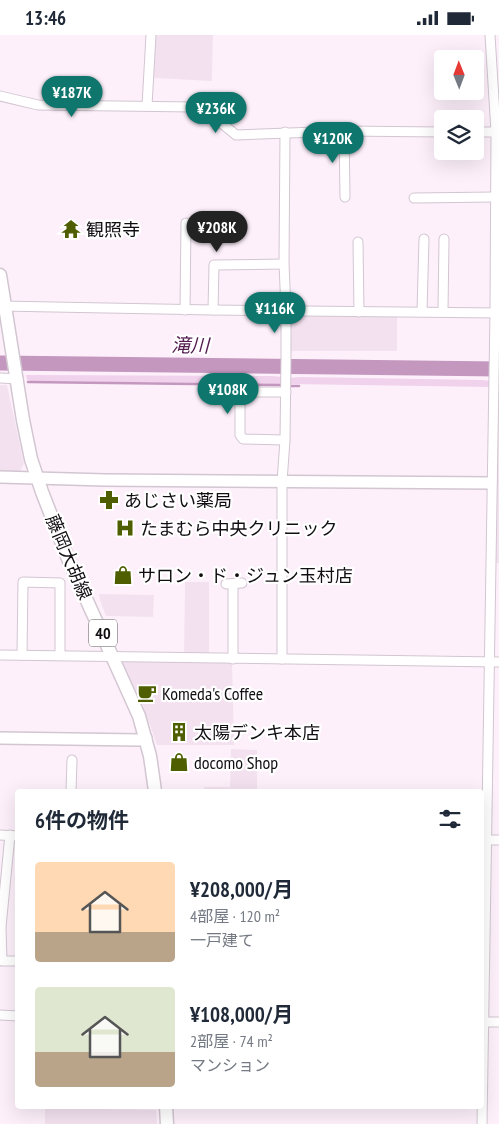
<!DOCTYPE html>
<html lang="ja">
<meta charset="utf-8">
<style>
body{margin:0;font-family:"PT Sans Narrow","Noto Sans JP",sans-serif;background:#f6f6f7;color:#1f2937;height:100vh;display:flex;flex-direction:column;font-size:19px;white-space:nowrap}
*{box-sizing:border-box;margin:0}
p{font-size:16px;color:#747a83}
.icon{flex:none;width:28px;height:28px;fill:none;stroke:currentColor;stroke-width:2;stroke-linecap:round;stroke-linejoin:round}
.map{position:relative;flex:1;overflow:hidden}
.side{position:absolute;left:15px;top:754px;width:469px;height:320px;display:flex;flex-direction:column;background:#fff;border-radius:5px;box-shadow:0 5px 20px #0002}
.side>*{flex:none}
.needle{width:32px;rotate:359deg}
.tools{position:absolute;left:434px;top:15px;display:grid;gap:10px}
.tools a{display:grid;place-items:center;width:50px;height:50px;border-radius:5px;background:#fff;box-shadow:0 5px 20px #0002;font-size:25px}
.price{position:absolute;translate:-50% -42px;padding:0 11px;border-radius:18px;background:#0f766e;color:#fff;font-size:16px;line-height:32px;filter:drop-shadow(0 1px 2px #0008)}
.price::after{content:'';position:absolute;left:50%;top:30px;width:15px;height:11px;margin-left:-8px;background:inherit;clip-path:polygon(0 0,100% 0,50% 100%)}
.price.active{background:#222;color:#fff}
ul{padding:0;list-style:none}
li{display:flex;align-items:center;gap:15px;height:125px;padding:0 20px}
li span{display:grid;place-items:center;flex:none;width:140px;height:100px;border-radius:5px;color:#555}
li>.icon{margin-inline-start:auto}
span .icon{width:60px;height:60px;fill:#fffc;stroke-width:1}
li b{font-size:21px}
h2{display:flex;justify-content:space-between;align-items:center;height:60px;padding:0 20px;font-size:21px}
.status{display:flex;justify-content:space-between;align-items:center;height:35px;padding:0 25px;background:#fff;direction:ltr}
.status svg{height:14px;fill:currentColor}
.map>svg:first-child{display:block}
</style>
<div class="status"><b>13:46</b><svg viewBox="0 0 49 12"><path d="M0 12V9h3v3zM5 12V6h3v6zM10 12V3h3v9zM15 12V0h3v12zM26 1h20v11H26zM47 4h2v5h-2z"/></svg></div>
<div class="map">
<svg width="499" height="1089" viewBox="0 0 499 1089">
<rect width="100%" height="100%" fill="#fdf0fb"/>
<g fill="#f3e1f0">
<polygon points="154,0 213,0 212,46 153,43"/>
<polygon points="291,279 397,280 397,316 290,316"/>
<polygon points="0,350 7,350 24,429 20,436 0,436"/>
<polygon points="497,355 499,355 499,528 496,528"/>
<polygon points="185,547 209,547 209,626 232,627 234,710 157,710 144,673 122,625 184,627"/>
<polygon points="99,559 154,560 153,582 106,581 100,565"/>
<polygon points="231,714 257,715 257,756 204,756 204,752 230,752"/>
<polygon points="45,1073 156,1075 157,1089 45,1089"/>
</g>
<g fill="#f0d2ec">
<polygon points="26,340 272,341 283,342 283,349 31,346 27,345"/>
<polygon points="301,342 482,345 490,346 490,352 289,349 289,343"/>
</g>
<g fill="none" stroke-linecap="round" stroke-linejoin="round">
<g stroke="#c497bf" stroke-width="2.5">
<polyline points="28,347 281,350"/>
<polyline points="289,351 299,351"/>
</g>
<polyline stroke="#c497bf" stroke-width="15" points="0,328 499,334"/>
<g stroke="#d2c6d1" stroke-width="11">
<g id="street">
<polyline points="0,61 38,70 194,72 208,77 236,100 344,96 442,97"/>
<polyline points="147,71 151,0"/>
<polyline points="344,96 345,162"/>
<polyline points="475,97 499,97"/>
<polyline points="414,163 495,162"/>
<polyline points="358,207 359,277"/>
<polyline points="0,271 213,275 499,278"/>
<polyline points="185,275 186,188"/>
<polyline points="213,275 214,230 284,229"/>
<polyline points="422,276 424,204"/>
<polyline points="443,276 444,204"/>
<polyline points="0,343 18,344"/>
<polyline points="285,405 243,404 240,400 240,361 242,357 286,357"/>
<polyline points="226,549 242,548"/>
<polyline points="233,549 233,624"/>
<polyline points="0,620 499,627"/>
<polyline points="22,620 23,547 60,548 60,620"/>
<polyline points="282,624 282,447 285,405 286,322 286,275 284,229 285,97"/>
<polyline points="71,756 72,725"/>
<polyline points="0,800 18,801"/>
<polyline points="482,805 499,805"/>
<polyline points="0,892 1,892 2,926 18,926"/>
<polyline points="1,892 10,800"/>
<polyline points="0,980 18,981"/>
<polyline points="481,987 499,987"/>
<polyline points="482,1089 495,278 496,97 490,0"/>
</g>
</g>
<g stroke="#d2c6d1" stroke-width="14">
<g id="secondary">
<polyline points="0,442 105,445 491,448"/>
<polyline points="0,703 139,705 146,703"/>
</g>
</g>
<g stroke="#d2c6d1" stroke-width="15">
<g id="primary">
<polyline points="0,240 23,385 31,424 42,457 69,526 139,681 150,721 155,756"/>
<polyline points="166,1071 167,1089"/>
</g>
</g>
<use href="#street" stroke="#fff" stroke-width="9"/>
<use href="#secondary" stroke="#fff" stroke-width="11"/>
<use href="#primary" stroke="#fff" stroke-width="12"/>
</g>
<defs>
<g id="temple-bare" transform="scale(1.5)"><path d="M0-6L5-2H3V0L6.5 2.5H4V6H1.5V3h-3V6H-4V2.5H-6.5L-3 0V-2H-5Z" fill="#4f5e00" stroke="#fff" stroke-width="2.5" paint-order="stroke"/></g>
<g id="pharmacy-bare" transform="scale(1.5)"><path d="M-2-6h4v4h4v4h-4v4h-4v-4h-4v-4h4Z" fill="#4f5e00" stroke="#fff" stroke-width="2.5" paint-order="stroke"/></g>
<g id="hospital-bare" transform="scale(1.5)"><path d="M-5-5h3v3.5h4V-5h3V5h-3V1.5h-4V5h-3Z" fill="#4f5e00" stroke="#fff" stroke-width="2.5" paint-order="stroke"/></g>
<g id="shop-bare" transform="scale(1.5)"><path d="M-5-2.5h2.3a2.7 3.5 0 0 1 5.4 0H5L5.5 6h-11ZM-1.5-2.5h3a1.5 2.3 0 0 0-3 0Z" fill="#4f5e00" stroke="#fff" stroke-width="2.5" paint-order="stroke"/></g>
<g id="cafe-bare" transform="scale(1.5)"><path d="M-5.5-4.5H6V0H3Q3 3.5 0 3.5H-2.5Q-5.5 3.5-5.5 0ZM3-3.2v2h1.7v-2ZM-6 4.5H4V6H-6Z" fill="#4f5e00" stroke="#fff" stroke-width="2.5" paint-order="stroke"/></g>
<g id="building-bare" transform="scale(1.5)"><path d="M-4-6H4V6H1V3H-1V6H-4ZM-2.5-4.3h1.7v1.8h-1.7ZM.8-4.3h1.7v1.8H.8ZM-2.5-1h1.7V.8h-1.7ZM.8-1h1.7V.8H.8Z" fill="#4f5e00" stroke="#fff" stroke-width="2.5" paint-order="stroke"/></g>
</defs>
<g fill-rule="evenodd">
<use href="#temple-bare" x="71" y="194"/>
<use href="#pharmacy-bare" x="109" y="465"/>
<use href="#hospital-bare" x="125" y="493"/>
<use href="#shop-bare" x="123" y="540"/>
<use href="#cafe-bare" x="147" y="658"/>
<use href="#building-bare" x="179" y="697"/>
<use href="#shop-bare" x="179" y="727"/>
</g>
<g text-anchor="middle" dominant-baseline="central" stroke-width="4.5" stroke-linejoin="round" paint-order="stroke">
<rect fill="#fff" stroke="#585658" stroke-width="1" x="89" y="584.5" width="28" height="27" rx="4"/>
<g font-size="16" font-weight="bold" fill="#110e11">
<text x="103" y="598">40</text>
</g>
<g font-size="18" fill="#110e11" stroke="#fff" text-anchor="start">
<text x="86" y="194">観照寺</text>
<text x="124" y="465">あじさい薬局</text>
<text x="140" y="493">たまむら中央クリニック</text>
<text x="138" y="540">サロン・ド・ジュン玉村店</text>
<text x="162" y="658">Komeda's Coffee</text>
<text x="194" y="697">太陽デンキ本店</text>
<text x="194" y="727">docomo Shop</text>
</g>
<g font-size="18" fill="#110e11" stroke="#fff">
<text transform="translate(69 522) rotate(67)">藤岡大胡線</text>
</g>
<g font-size="19" font-style="italic" fill="#541d50" stroke="#fff">
<text transform="translate(190 310) rotate(1)">滝川</text>
</g>
</g>
</svg>
<div class="tools">
<a><svg class="needle" viewBox="-14 -14 28 28"><path d="M0-13l5 13h-10z" fill="#e53935"/><path d="M0 13l5-13h-10z" fill="#747a83"/></svg></a>
<a><svg class="icon" aria-label="layers" viewBox="0 0 24 24"><path d="M12 4l9 5-9 5-9-5zM3 14l9 5 9-5"/></svg></a>
</div>
<b class="price" style="left:72px;top:83px">¥187K</b>
<b class="price" style="left:216px;top:99px">¥236K</b>
<b class="price" style="left:333px;top:129px">¥120K</b>
<b class="price active" style="left:217px;top:218px">¥208K</b>
<b class="price" style="left:275px;top:299px">¥116K</b>
<b class="price" style="left:228px;top:380px">¥108K</b>
<section class="side">
<h2>6件の物件<svg class="icon" aria-label="filters" viewBox="0 0 24 24"><path d="M4 7h16M4 17h16"/><circle cx="9" cy="7" r="2"/><circle cx="15" cy="17" r="2"/></svg></h2>
<ul>
<li><span style="background:linear-gradient(#ffd9b3 70%,#b9a48a 0)"><svg class="icon" aria-label="home" viewBox="0 0 24 24"><path d="M3 11l9-7 9 7M6 9v11h12V9"/></svg></span><div><b>¥208,000/月</b><p>4部屋 · 120 m²</p><p>一戸建て</p></div></li>
<li><span style="background:linear-gradient(#dfe7d0 65%,#b9a48a 0)"><svg class="icon" aria-label="home" viewBox="0 0 24 24"><path d="M3 11l9-7 9 7M6 9v11h12V9"/></svg></span><div><b>¥108,000/月</b><p>2部屋 · 74 m²</p><p>マンション</p></div></li>
</ul>
</section>
</div>
